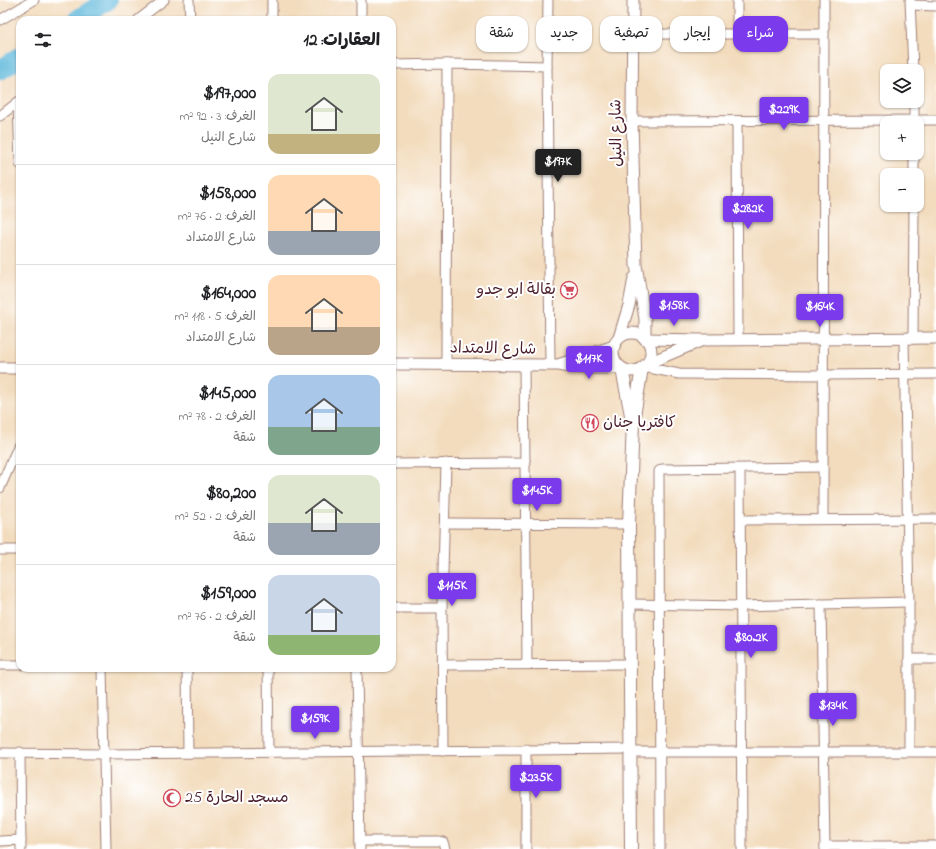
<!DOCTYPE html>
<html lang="ar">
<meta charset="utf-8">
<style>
body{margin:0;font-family:"Indie Flower","Playpen Sans Arabic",sans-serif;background:#f2f2f2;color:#202124;direction:rtl;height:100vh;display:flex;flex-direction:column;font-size:15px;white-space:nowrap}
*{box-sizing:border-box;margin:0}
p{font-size:13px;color:#757577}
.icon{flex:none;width:22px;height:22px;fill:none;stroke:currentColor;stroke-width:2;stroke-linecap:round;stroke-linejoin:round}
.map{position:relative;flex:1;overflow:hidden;direction:ltr}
.side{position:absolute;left:16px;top:16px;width:380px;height:656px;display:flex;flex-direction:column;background:#fff;border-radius:12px;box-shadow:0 1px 3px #0004;direction:rtl}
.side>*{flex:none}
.top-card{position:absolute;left:408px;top:16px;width:380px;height:36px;direction:rtl;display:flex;gap:8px}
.tools{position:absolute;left:880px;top:64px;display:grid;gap:8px}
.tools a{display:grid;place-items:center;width:44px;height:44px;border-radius:8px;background:#fff;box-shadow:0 1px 3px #0004;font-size:20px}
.price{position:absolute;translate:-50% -34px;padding:0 9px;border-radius:4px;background:#7c3aed;color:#fff;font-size:13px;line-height:26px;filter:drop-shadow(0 1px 2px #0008)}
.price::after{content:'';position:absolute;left:50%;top:24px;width:12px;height:9px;margin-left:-6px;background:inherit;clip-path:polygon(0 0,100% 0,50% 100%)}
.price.on{background:#222;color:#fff}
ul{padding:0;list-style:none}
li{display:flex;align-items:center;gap:12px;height:100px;padding:0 16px}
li+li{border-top:1px solid #e0e0e0}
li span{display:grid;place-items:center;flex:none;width:112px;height:80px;border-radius:12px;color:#555}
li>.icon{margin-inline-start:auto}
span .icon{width:48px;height:48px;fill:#fffc;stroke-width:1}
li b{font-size:17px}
h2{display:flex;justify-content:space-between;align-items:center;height:48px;padding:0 16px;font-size:17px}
.pill{padding:0 14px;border-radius:12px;background:#fff;box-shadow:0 1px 3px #0004;font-size:14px;line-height:36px}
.pill.on{background:#7c3aed;color:#fff}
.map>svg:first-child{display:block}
</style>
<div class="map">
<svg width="936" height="849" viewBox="0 0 936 849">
<rect width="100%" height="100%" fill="#fff"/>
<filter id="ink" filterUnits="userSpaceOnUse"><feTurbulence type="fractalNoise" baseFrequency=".025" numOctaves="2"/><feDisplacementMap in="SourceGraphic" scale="8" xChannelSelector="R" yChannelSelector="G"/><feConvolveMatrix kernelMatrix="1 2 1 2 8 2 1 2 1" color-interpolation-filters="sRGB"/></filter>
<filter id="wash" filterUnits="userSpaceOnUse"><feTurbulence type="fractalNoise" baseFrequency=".012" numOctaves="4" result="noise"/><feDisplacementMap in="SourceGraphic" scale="16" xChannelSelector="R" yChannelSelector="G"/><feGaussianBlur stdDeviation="0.9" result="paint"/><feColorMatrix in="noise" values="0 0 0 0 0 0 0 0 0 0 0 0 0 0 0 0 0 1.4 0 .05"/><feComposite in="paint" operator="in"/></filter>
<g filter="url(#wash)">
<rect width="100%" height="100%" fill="#f3dcbd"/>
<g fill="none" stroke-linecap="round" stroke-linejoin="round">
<g stroke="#5eb8db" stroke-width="20">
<polyline points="77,20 108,0"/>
<polyline points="0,70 20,57"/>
</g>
</g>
</g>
<g filter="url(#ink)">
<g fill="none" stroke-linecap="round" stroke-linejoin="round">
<g stroke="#9e7e74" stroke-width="11">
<g id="minor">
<polyline points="189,0 190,20"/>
<polyline points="361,0 361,20"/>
<polyline points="548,0 547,66 550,365"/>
<polyline points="737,0 737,34"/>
<polyline points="910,0 913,71"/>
<polyline points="911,5 936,6"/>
<polyline points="0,20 34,0"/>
<polyline points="138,20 164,0"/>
<polyline points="272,20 272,0"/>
<polyline points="633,34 824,34"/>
<polyline points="392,65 447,64 547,66"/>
<polyline points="20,101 18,102 20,164"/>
<polyline points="914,101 914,123"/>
<polyline points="0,116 18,102"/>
<polyline points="632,121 936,120"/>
<polyline points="737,121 738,340"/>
<polyline points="914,175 914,153"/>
<polyline points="904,339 909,602 909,751"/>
<polyline points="913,339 914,205"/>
<polyline points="446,364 447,64"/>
<polyline points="524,365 527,663"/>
<polyline points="644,367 679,374 824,375 936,374"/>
<polyline points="392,464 526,463"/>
<polyline points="740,469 742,849"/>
<polyline points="0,488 20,442"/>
<polyline points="823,519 824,0"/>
<polyline points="741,520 936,519"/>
<polyline points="445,523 629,524"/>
<polyline points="0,550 20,550"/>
<polyline points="631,604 740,606 909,602"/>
<polyline points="821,604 825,849"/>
<polyline points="392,608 442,608"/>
<polyline points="909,659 936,659"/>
<polyline points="0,665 20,665"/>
<polyline points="443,665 631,664"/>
<polyline points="102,668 106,849"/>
<polyline points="187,668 188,753"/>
<polyline points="268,668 269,751"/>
<polyline points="357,668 360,849"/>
<polyline points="443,751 442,608 446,463"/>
<polyline points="20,752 21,849"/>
<polyline points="631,752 936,752"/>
<polyline points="0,753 104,754 631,749"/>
<polyline points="0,841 21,840"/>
<polyline points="360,841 439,841 443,842 445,849"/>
<polyline points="825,846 936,846"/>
<polyline points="526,849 526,749"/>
<polyline points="660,849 659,471 662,469 823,467"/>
</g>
</g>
<g stroke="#9e7e74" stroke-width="13">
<g id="tertiary">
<polyline points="633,0 632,121 636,265 645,319 645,338"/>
<circle cx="632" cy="352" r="19"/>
<polyline points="619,338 629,305 634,278"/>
<polyline points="645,339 701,340"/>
<polyline points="392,364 558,365 614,346"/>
<polyline points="646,364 703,340 936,338"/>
<polyline points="562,366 585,368 621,368"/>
<polyline points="0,368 20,368"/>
</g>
</g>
<g stroke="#9e7e74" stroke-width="14">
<g id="secondary">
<polyline points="622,369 631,415"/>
<polyline points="631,849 629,524 633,422 642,368"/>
</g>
</g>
<use href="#minor" stroke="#fff" stroke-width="9"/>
<use href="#tertiary" stroke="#fff" stroke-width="11"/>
<use href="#secondary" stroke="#fff" stroke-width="12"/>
</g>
</g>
<defs>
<g id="supermarket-ring" transform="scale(0.9)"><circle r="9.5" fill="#fff" stroke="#d1495b" stroke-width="1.5"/><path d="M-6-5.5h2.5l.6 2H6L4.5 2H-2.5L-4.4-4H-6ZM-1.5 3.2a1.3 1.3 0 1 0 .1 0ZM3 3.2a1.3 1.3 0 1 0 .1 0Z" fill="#d1495b"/></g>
<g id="restaurant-ring" transform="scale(0.9)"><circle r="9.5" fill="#fff" stroke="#d1495b" stroke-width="1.5"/><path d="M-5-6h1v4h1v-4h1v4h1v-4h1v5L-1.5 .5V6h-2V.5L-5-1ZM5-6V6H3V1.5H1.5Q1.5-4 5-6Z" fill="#d1495b"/></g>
<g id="mosque-ring" transform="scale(0.9)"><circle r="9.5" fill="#fff" stroke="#d1495b" stroke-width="1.5"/><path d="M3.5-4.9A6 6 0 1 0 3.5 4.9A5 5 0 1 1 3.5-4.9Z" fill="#d1495b"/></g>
</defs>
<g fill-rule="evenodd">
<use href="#supermarket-ring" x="569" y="290"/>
<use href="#restaurant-ring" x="590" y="423"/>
<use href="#mosque-ring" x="172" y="798"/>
</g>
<g text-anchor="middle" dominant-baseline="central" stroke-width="4" stroke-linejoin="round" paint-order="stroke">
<g font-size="16" fill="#4a1f2b" stroke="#fff">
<text transform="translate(617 133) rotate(-91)">شارع النيل</text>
<text transform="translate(493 349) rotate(1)">شارع الامتداد</text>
</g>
<g font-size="16" fill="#4a1f2b" stroke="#fff" text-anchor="start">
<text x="556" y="290" text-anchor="end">بقالة ابو جدو</text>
<text x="603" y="423">كافتريا جنان</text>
<text x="185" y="798">مسجد الحارة 25</text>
</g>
</g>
</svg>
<div class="tools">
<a><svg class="icon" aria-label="layers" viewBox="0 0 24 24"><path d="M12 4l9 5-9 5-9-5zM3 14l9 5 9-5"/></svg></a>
<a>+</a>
<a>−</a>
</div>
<b class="price" style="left:784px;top:131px">$229K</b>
<b class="price on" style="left:558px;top:183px">$197K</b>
<b class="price" style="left:748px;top:230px">$282K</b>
<b class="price" style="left:674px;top:327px">$158K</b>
<b class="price" style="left:820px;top:328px">$164K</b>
<b class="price" style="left:589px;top:380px">$117K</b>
<b class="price" style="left:537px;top:512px">$145K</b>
<b class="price" style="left:452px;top:607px">$115K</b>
<b class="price" style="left:751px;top:659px">$80.2K</b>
<b class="price" style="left:833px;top:727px">$134K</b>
<b class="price" style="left:315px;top:740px">$159K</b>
<b class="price" style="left:536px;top:799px">$235K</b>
<div class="top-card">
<a class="pill on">شراء</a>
<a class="pill">إيجار</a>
<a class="pill">تصفية</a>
<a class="pill">جديد</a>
<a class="pill">شقة</a>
</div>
<section class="side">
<h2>العقارات: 12<svg class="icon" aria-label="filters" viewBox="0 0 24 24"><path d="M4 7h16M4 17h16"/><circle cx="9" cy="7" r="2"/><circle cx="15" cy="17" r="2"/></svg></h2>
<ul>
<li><span style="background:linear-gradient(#dfe7d0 75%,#c2b280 0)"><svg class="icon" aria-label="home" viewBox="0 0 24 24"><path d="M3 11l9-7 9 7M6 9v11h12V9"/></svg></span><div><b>$197,000</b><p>الغرف: 3 · 92 m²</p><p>شارع النيل</p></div></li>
<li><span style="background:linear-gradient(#ffd9b3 70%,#9aa5b1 0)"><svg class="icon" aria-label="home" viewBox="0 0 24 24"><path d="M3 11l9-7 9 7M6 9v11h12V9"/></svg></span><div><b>$158,000</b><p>الغرف: 2 · 76 m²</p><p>شارع الامتداد</p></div></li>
<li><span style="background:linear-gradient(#ffd9b3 65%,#b9a48a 0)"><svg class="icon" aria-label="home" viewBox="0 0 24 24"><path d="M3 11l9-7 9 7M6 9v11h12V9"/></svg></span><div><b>$164,000</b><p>الغرف: 5 · 118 m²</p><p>شارع الامتداد</p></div></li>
<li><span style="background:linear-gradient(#a9c7e8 65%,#7fa58c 0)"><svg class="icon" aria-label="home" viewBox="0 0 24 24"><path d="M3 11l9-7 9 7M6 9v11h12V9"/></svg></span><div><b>$145,000</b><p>الغرف: 2 · 78 m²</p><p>شقة</p></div></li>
<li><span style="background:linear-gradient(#dfe7d0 60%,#9aa5b1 0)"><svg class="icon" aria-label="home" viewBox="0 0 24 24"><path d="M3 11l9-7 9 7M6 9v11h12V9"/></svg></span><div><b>$80,200</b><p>الغرف: 2 · 52 m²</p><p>شقة</p></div></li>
<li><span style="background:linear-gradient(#c9d6e8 75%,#8fb573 0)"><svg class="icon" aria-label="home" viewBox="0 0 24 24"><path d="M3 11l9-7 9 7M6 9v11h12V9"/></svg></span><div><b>$159,000</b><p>الغرف: 2 · 76 m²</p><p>شقة</p></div></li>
</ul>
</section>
</div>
